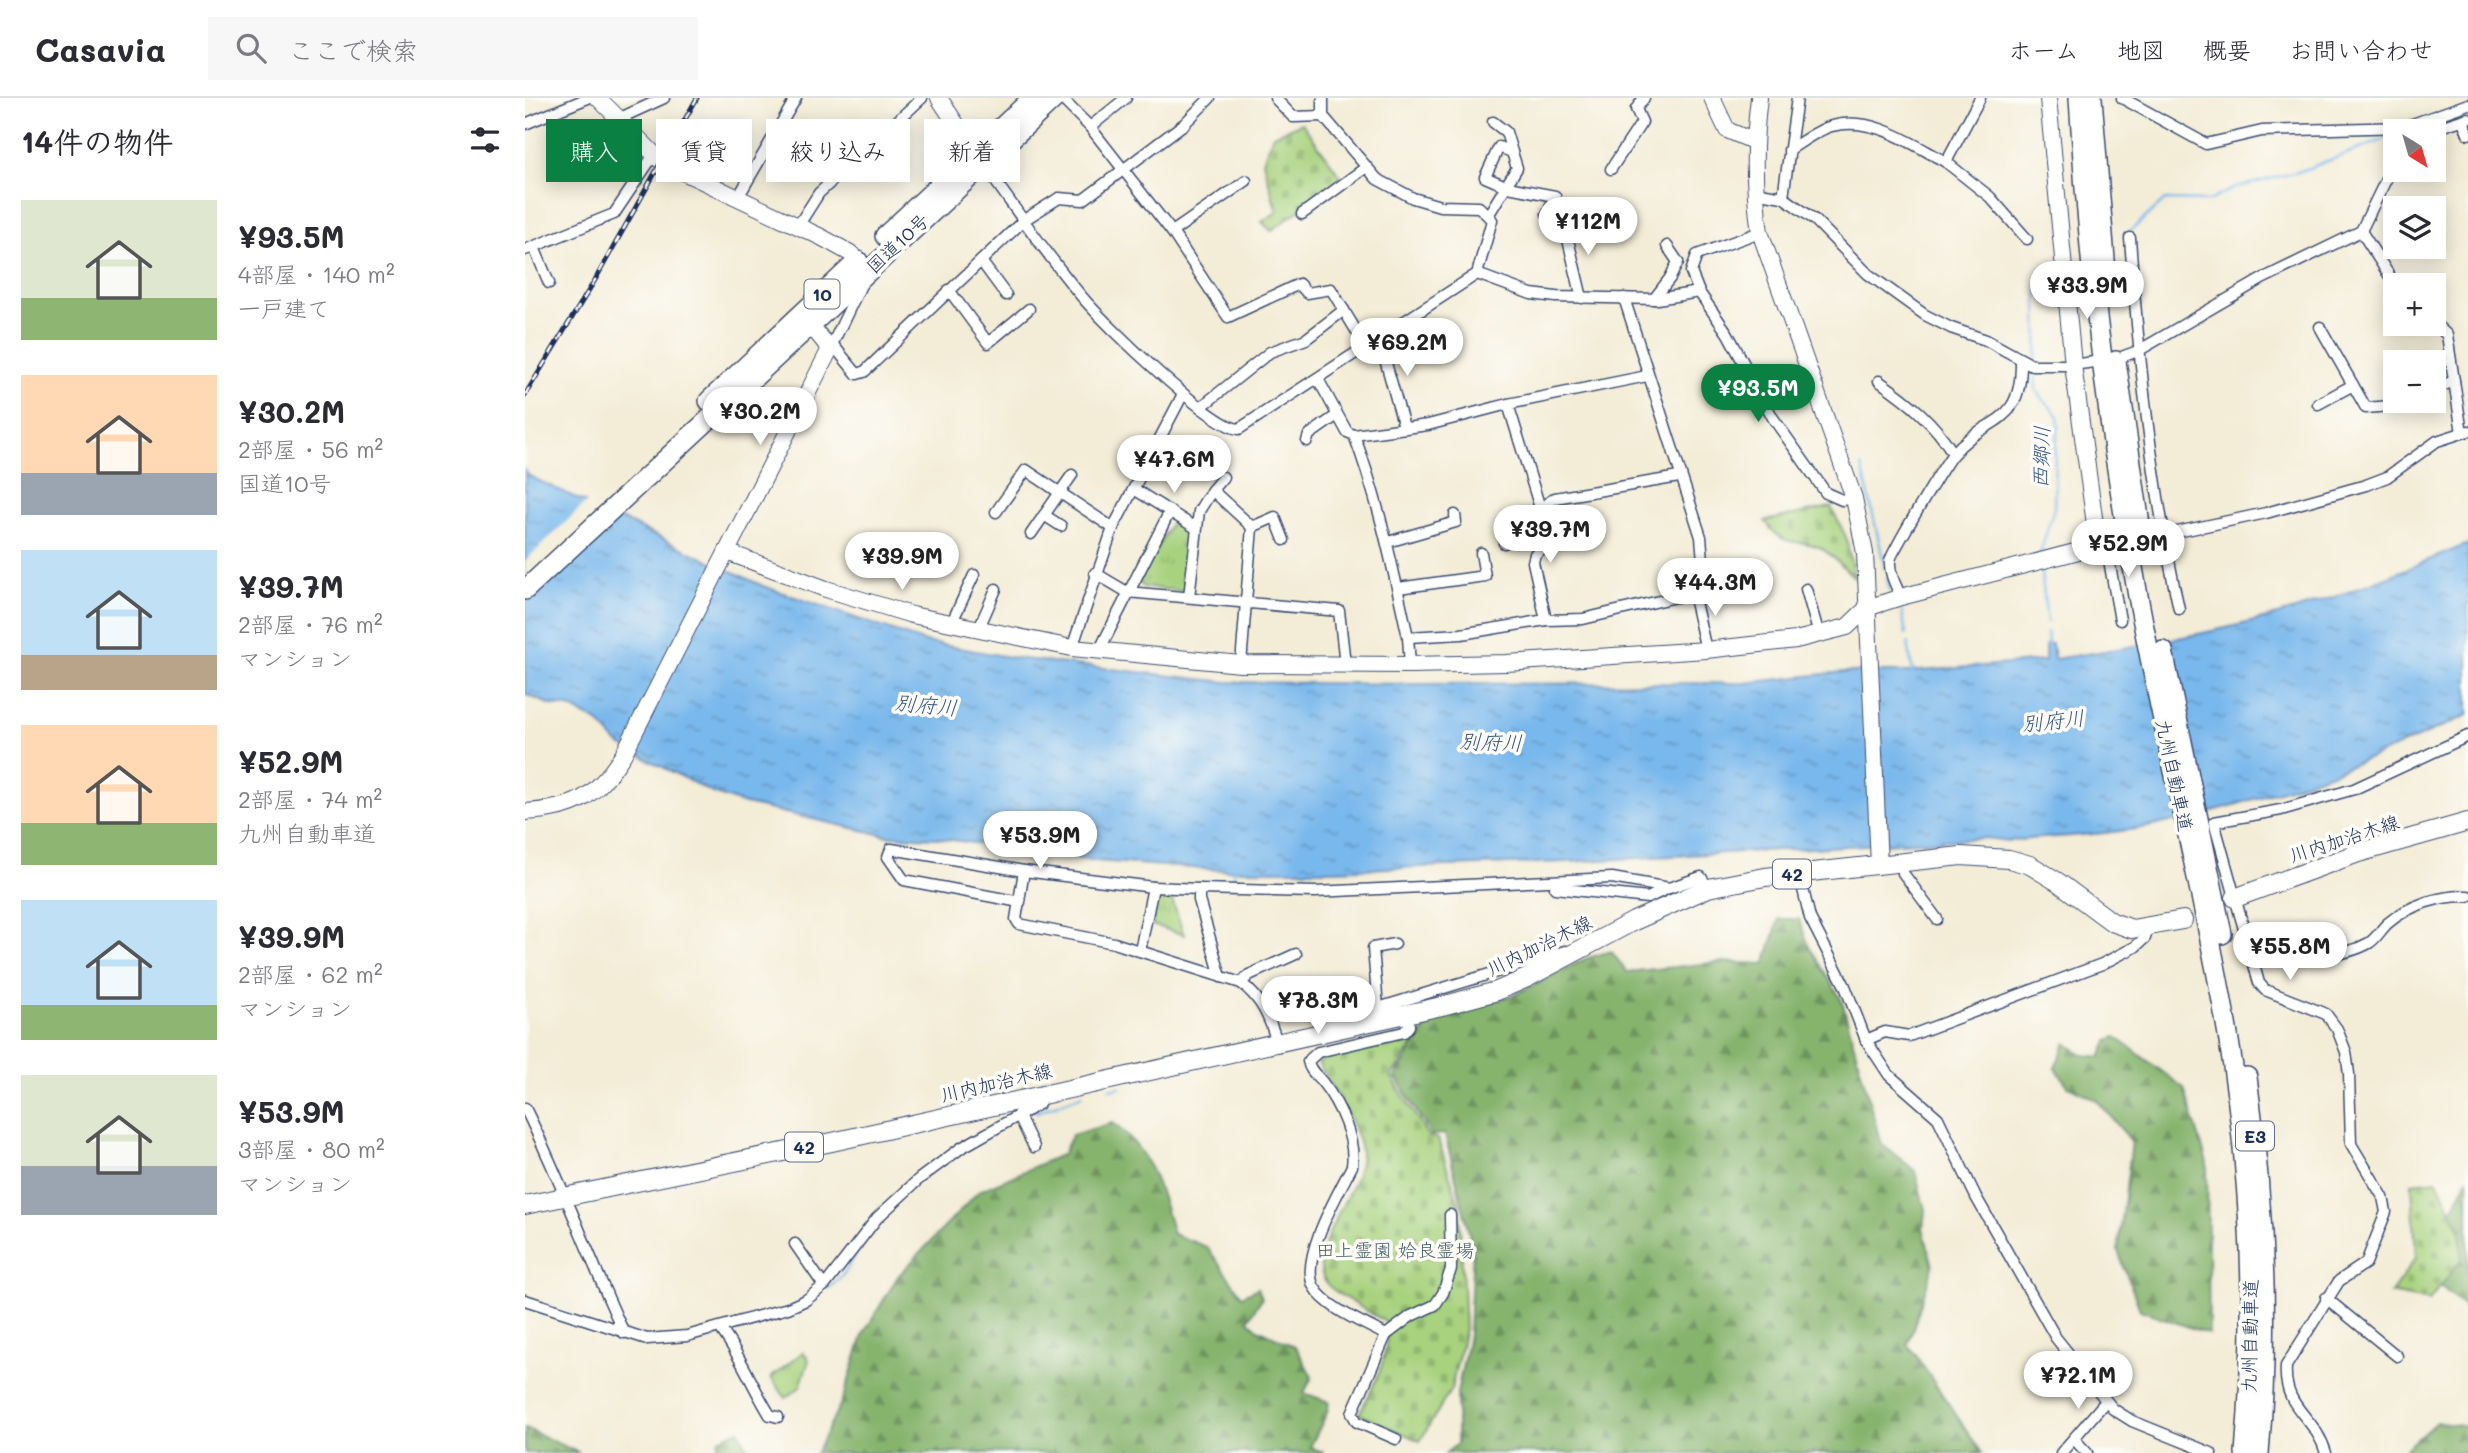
<!DOCTYPE html>
<html lang="ja">
<meta charset="utf-8">
<style>
body{margin:0;font-family:Mali,"Klee One",sans-serif;background:#f7f7f7;color:#2b2b33;height:100vh;display:flex;flex-direction:column;font-size:26px;white-space:nowrap}
*{box-sizing:border-box;margin:0}
p{font-size:23px;color:#7c7c81}
.icon{flex:none;width:38px;height:38px;fill:none;stroke:currentColor;stroke-width:2;stroke-linecap:round;stroke-linejoin:round}
.map{position:relative;flex:1;overflow:hidden}
.drawer{display:flex;flex-direction:column;background:#fff;width:525px}
.drawer>*{flex:none}
.hud{position:absolute;left:21px;top:21px;width:665px;height:63px;display:flex;gap:14px}
.needle{width:46px;rotate:143deg}
.buttons{position:absolute;left:1858px;top:21px;display:grid;gap:14px}
.buttons a{display:grid;place-items:center;width:63px;height:63px;border-radius:0px;background:#fff;box-shadow:0 4px 18px #0003;font-size:35px}
.price{position:absolute;translate:-50% -60px;padding:0 16px;border-radius:24px;background:#fff;color:#222;font-size:23px;line-height:46px;filter:drop-shadow(0 2px 4px #0008)}
.price::after{content:'';position:absolute;left:50%;top:42px;width:21px;height:16px;margin-left:-10px;background:inherit;clip-path:polygon(0 0,100% 0,50% 100%)}
.price.active{background:#0b8043;color:#fff}
ul{padding:0;list-style:none}
li{display:flex;align-items:center;gap:21px;height:175px;padding:0 21px}
li span{display:grid;place-items:center;flex:none;width:196px;height:140px;border-radius:0px;color:#555}
li>.icon{margin-inline-start:auto}
span .icon{width:84px;height:84px;fill:#fffc;stroke-width:1}
li b{font-size:30px}
h2{display:flex;justify-content:space-between;align-items:center;height:84px;padding:0 21px;font-size:30px}
.pill{padding:0 24px;border-radius:0px;background:#fff;box-shadow:0 4px 18px #0003;font-size:24px;line-height:63px}
.pill.active{background:#0b8043;color:#fff}
header{display:flex;align-items:center;gap:42px;box-sizing:border-box;height:98px;padding:0 35px;background:#fff;border-bottom:2px solid #e1e1e2}
header strong{font-size:33px}
nav{display:flex;gap:38px;margin-inline-start:auto;font-size:24px}
.search{width:490px;height:63px;background:#f7f7f7;display:flex;align-items:center;gap:18px;box-sizing:border-box;padding:0 24px;border-radius:0px;color:#7c7c81;font-size:26px}
main{display:flex;flex:1;min-height:0}
.map>svg:first-child{display:block}
</style>
<header>
<strong>Casavia</strong>
<div class="search"><svg class="icon" aria-label="search" viewBox="0 0 24 24"><circle cx="10" cy="10" r="6"/><path d="M15 15l6 6"/></svg>ここで検索</div>
<nav><a>ホーム</a><a>地図</a><a>概要</a><a>お問い合わせ</a></nav>
</header>
<main>
<section class="drawer">
<h2>14件の物件<svg class="icon" aria-label="filters" viewBox="0 0 24 24"><path d="M4 7h16M4 17h16"/><circle cx="9" cy="7" r="2"/><circle cx="15" cy="17" r="2"/></svg></h2>
<ul>
<li><span style="background:linear-gradient(#dfe7d0 70%,#8fb573 0)"><svg class="icon" aria-label="home" viewBox="0 0 24 24"><path d="M3 11l9-7 9 7M6 9v11h12V9"/></svg></span><div><b>¥93.5M</b><p>4部屋 · 140 m²</p><p>一戸建て</p></div></li>
<li><span style="background:linear-gradient(#ffd9b3 70%,#9aa5b1 0)"><svg class="icon" aria-label="home" viewBox="0 0 24 24"><path d="M3 11l9-7 9 7M6 9v11h12V9"/></svg></span><div><b>¥30.2M</b><p>2部屋 · 56 m²</p><p>国道10号</p></div></li>
<li><span style="background:linear-gradient(#bfe0f5 75%,#b9a48a 0)"><svg class="icon" aria-label="home" viewBox="0 0 24 24"><path d="M3 11l9-7 9 7M6 9v11h12V9"/></svg></span><div><b>¥39.7M</b><p>2部屋 · 76 m²</p><p>マンション</p></div></li>
<li><span style="background:linear-gradient(#ffd9b3 70%,#8fb573 0)"><svg class="icon" aria-label="home" viewBox="0 0 24 24"><path d="M3 11l9-7 9 7M6 9v11h12V9"/></svg></span><div><b>¥52.9M</b><p>2部屋 · 74 m²</p><p>九州自動車道</p></div></li>
<li><span style="background:linear-gradient(#bfe0f5 75%,#8fb573 0)"><svg class="icon" aria-label="home" viewBox="0 0 24 24"><path d="M3 11l9-7 9 7M6 9v11h12V9"/></svg></span><div><b>¥39.9M</b><p>2部屋 · 62 m²</p><p>マンション</p></div></li>
<li><span style="background:linear-gradient(#dfe7d0 65%,#9aa5b1 0)"><svg class="icon" aria-label="home" viewBox="0 0 24 24"><path d="M3 11l9-7 9 7M6 9v11h12V9"/></svg></span><div><b>¥53.9M</b><p>3部屋 · 80 m²</p><p>マンション</p></div></li>
</ul>
</section>
<div class="map">
<svg width="1943" height="1355" viewBox="0 0 1943 1355">
<defs>
<pattern id="forest-firs" width="22" height="20" patternUnits="userSpaceOnUse" patternTransform="scale(1.75)"><rect width="22" height="20" fill="#86b46d"/><path d="M5 1l3.5 6h-7zM16 11l3.5 6h-7z" fill="#6d935d"/></pattern>
<pattern id="cemetery-stones" width="16" height="16" patternUnits="userSpaceOnUse" patternTransform="scale(1.75)"><rect width="16" height="16" fill="#a8d27e"/><path d="M2 7V4a2 2 0 0 1 4 0v3zM10 15v-3a2 2 0 0 1 4 0v3z" fill="#90b56f"/></pattern>
<pattern id="park-tufts" width="24" height="20" patternUnits="userSpaceOnUse" patternTransform="scale(1.75)"><rect width="24" height="20" fill="#a8d27e"/><path d="M3 7l-1-3M5 7V3M7 7l1-3M15 17l-1-3M17 17v-4M19 17l1-3" fill="none" stroke="#90b56f"/></pattern>
<pattern id="water-ripples" width="26" height="14" patternUnits="userSpaceOnUse" patternTransform="scale(1.75)"><rect width="26" height="14" fill="#79b8ec"/><path d="M2 4q2-2 4 0t4 0M15 11q2-2 4 0t4 0" fill="none" stroke="#6296c2"/></pattern>
</defs>
<rect width="100%" height="100%" fill="#fdfcf7"/>
<filter id="ink" filterUnits="userSpaceOnUse"><feTurbulence type="fractalNoise" baseFrequency=".0143" numOctaves="2"/><feDisplacementMap in="SourceGraphic" scale="14" xChannelSelector="R" yChannelSelector="G"/><feConvolveMatrix kernelMatrix="1 2 1 2 8 2 1 2 1" color-interpolation-filters="sRGB"/></filter>
<filter id="wash" filterUnits="userSpaceOnUse"><feTurbulence type="fractalNoise" baseFrequency=".00686" numOctaves="4" result="noise"/><feDisplacementMap in="SourceGraphic" scale="28" xChannelSelector="R" yChannelSelector="G"/><feGaussianBlur stdDeviation="1.57" result="paint"/><feColorMatrix in="noise" values="0 0 0 0 0 0 0 0 0 0 0 0 0 0 0 0 0 1.4 0 .05"/><feComposite in="paint" operator="in"/></filter>
<g filter="url(#wash)">
<rect width="100%" height="100%" fill="#f3ecd6"/>
<g fill="url(#forest-firs)" stroke="#507266" stroke-width="2">
<polygon points="1254,821 1274,821 1284,848 1317,903 1356,1046 1390,1072 1400,1112 1398,1130 1408,1168 1383,1246 1457,1355 921,1355 932,1346 932,1295 944,1237 948,1151 920,1036 906,1037 870,978 908,920 989,897 1060,861 1086,853 1102,874 1196,864 1240,866"/>
<polygon points="1591,939 1659,990 1682,1065 1684,1236 1615,1212 1593,1153 1607,1044 1572,1002 1543,988 1530,969 1541,945 1558,957 1576,959 1584,942"/>
<path d="M587,1025c39,27 48,67 61,111l34,13 35,49 16,-8 4,10 -14,22 10,9 38,18 16,30 -8,16 25,9 -2,11 -17,34 14,6h-508l26,-52 22,-68 34,-57 81,-85 84,-37 9,-19z"/>
<polygon points="1943,1079 1943,1212 1910,1183 1902,1144 1933,1102"/>
<polygon points="1911,1324 1943,1329 1943,1355 1876,1355"/>
<polygon points="0,1330 54,1355 0,1355"/>
<polygon points="214,1332 225,1355 192,1355 194,1341"/>
</g>
<g fill="url(#cemetery-stones)" stroke="#62806e" stroke-width="2">
<polygon points="777,25 817,80 746,133 737,124 752,114 738,63 748,37"/>
<path d="M1306,409l15,30 8,40c-10,-9 -23,-24 -35,-30 -24,-10 -33,4 -54,-26z"/>
<path d="M897,935l-31,43 37,60 10,3 21,66 6,124 -14,60 -31,52 -61,-27c17,-32 31,-56 27,-92 -13,-8 -51,-28 -59,-38 -25,-32 34,-92 34,-130 0,-22 -31,-71 -43,-91l9,-7z"/>
<polygon points="1912,1082 1935,1132 1937,1160 1904,1203 1866,1195 1891,1160 1887,1085"/>
</g>
<g fill="url(#park-tufts)" stroke="#62806e" stroke-width="2">
<polygon points="648,422 666,433 659,493 619,489 613,484"/>
<polygon points="634,793 644,794 659,837 627,827"/>
<polygon points="278,1254 284,1262 275,1289 261,1300 246,1280"/>
</g>
<path fill="url(#water-ripples)" stroke="#4a74a5" stroke-width="2" d="M0,372l4,6 234,110 162,56 90,16 211,24 187,2 331,-1 99,-11h64l138,-11v-16l7,-1 2,15c70,-11 140,-22 209,-40 70,-18 138,-48 205,-75v171c-99,47 -204,86 -311,110 -48,10 -100,11 -149,16l-22,-3 -419,24 -236,8h-110l-126,-9 -156,-23 -51,-2 -147,-33 -28,-10 -95,-49 -20,-22 -29,-15 -18,-2 -26,-11z"/>
<polygon fill="#f3ecd6" points="64,402 92,415 0,504 0,463"/>
<g fill="none" stroke-linecap="round" stroke-linejoin="round">
<g stroke="#79b8ec" stroke-width="2.5">
<polyline points="1903,26 1943,14"/>
<polyline points="1602,136 1640,102 1684,103 1710,90 1776,73 1871,37"/>
<path d="M1511,261c5,-27 -4,-69 6,-90l16,-6"/>
<polyline points="1510,272 1511,293 1533,318 1534,328 1530,354 1529,410 1515,456"/>
<polyline points="1337,368 1360,470"/>
<polyline points="1516,471 1522,524"/>
<polyline points="1362,480 1365,493"/>
<polyline points="1377,514 1381,536"/>
<polyline points="1522,534 1523,548"/>
<polyline points="1383,545 1388,577"/>
<polyline points="709,769 710,787"/>
<polyline points="584,991 595,989"/>
<polyline points="511,1014 557,997"/>
<polyline points="304,1190 318,1177 334,1152"/>
<polyline points="0,1208 74,1234 123,1246"/>
<polyline points="202,1234 225,1226"/>
<polyline points="175,1240 196,1236"/>
<polyline points="140,1245 154,1244"/>
</g>
</g>
</g>
<g filter="url(#ink)">
<g fill="none" stroke-linecap="round" stroke-linejoin="round">
<g stroke="#3b4b70" stroke-width="13">
<g id="street">
<polyline points="536,0 565,29"/>
<polyline points="601,0 565,29 647,134 703,219 774,186 782,195 806,191 841,249"/>
<polyline points="750,0 768,19 798,18"/>
<polyline points="1597,0 1681,46 1737,33 1879,29 1943,6"/>
<polyline points="93,21 139,0"/>
<polyline points="1938,22 1943,36"/>
<polyline points="968,24 981,34 987,54"/>
<polyline points="0,26 63,0"/>
<polyline points="1902,33 1943,20"/>
<polyline points="251,35 292,62"/>
<path d="M1264,52c13,-8 28,-20 43,-24 40,-11 80,18 114,36l34,-64"/>
<polyline points="1421,64 1465,99 1502,141"/>
<path d="M458,66c33,45 64,92 100,134 21,25 129,130 156,131l238,-155 15,-54 -13,-13 -39,-1 -27,-8 -36,-19 -54,-63v-18"/>
<polyline points="1086,71 1117,24 1111,11 1119,0"/>
<polyline points="1229,94 1258,99 1290,122 1343,176 1400,217 1426,230 1461,242 1507,267 1548,267 1569,264"/>
<polyline points="1258,99 1272,0"/>
<polyline points="212,101 271,0"/>
<polyline points="777,116 840,70"/>
<polyline points="964,116 992,70 987,54 974,49 960,79 983,89 1030,98 1022,116"/>
<polyline points="1039,125 1057,200"/>
<polyline points="273,128 294,95 397,0"/>
<polyline points="1836,133 1871,188"/>
<polyline points="647,134 721,83"/>
<polyline points="1235,134 1172,157 1166,174 1174,194 1203,236 1248,320 1301,395 1317,402 1329,400"/>
<path d="M1605,140c9,125 22,249 49,371"/>
<polyline points="9,149 24,185"/>
<polyline points="0,152 89,116 128,58"/>
<polyline points="456,163 481,197"/>
<polyline points="952,176 1006,196 1031,199 1132,201 1174,194"/>
<polyline points="424,192 463,245 504,211"/>
<polyline points="1129,201 1145,180 1153,164 1142,148"/>
<polyline points="1909,225 1922,237 1937,335"/>
<polyline points="1795,229 1841,310 1865,308 1878,303"/>
<polyline points="854,240 879,329"/>
<polyline points="308,247 332,276 339,274 499,122 534,100 558,102 659,26 685,0"/>
<polyline points="305,251 336,187"/>
<polyline points="1599,258 1613,253 1737,181 1836,133 1871,61"/>
<path d="M793,281l29,53 7,3c25,66 39,134 54,202l53,-3 85,-14 37,-1 110,-26 12,-9 -4,-47 -77,-239"/>
<path d="M1354,283c30,21 55,41 74,72"/>
<polyline points="1909,291 1929,283"/>
<polyline points="983,306 1015,410"/>
<polyline points="1793,306 1828,287"/>
<polyline points="676,309 745,254 781,241 819,212"/>
<polyline points="829,337 903,327 983,306 1122,278"/>
<polyline points="782,343 784,337 811,318"/>
<polyline points="609,391 671,430"/>
<polyline points="687,392 698,379"/>
<polyline points="471,414 501,372 588,430"/>
<polyline points="519,417 536,428"/>
<polyline points="727,429 750,419 759,442"/>
<polyline points="1622,435 1638,437 1741,415 1841,387 1862,379 1912,343 1943,333"/>
<polyline points="506,436 547,377"/>
<polyline points="863,444 931,424 930,417"/>
<path d="M979,445c19,-14 31,-33 51,-45l124,-21"/>
<polyline points="1581,446 1595,522"/>
<polyline points="570,475 602,494 814,513 820,566"/>
<polyline points="873,490 960,478 956,455"/>
<polyline points="1281,491 1294,537"/>
<polyline points="1168,495 1181,552"/>
<polyline points="664,499 674,413 687,392 727,429 716,566"/>
<path d="M1376,499c-5,-11 -12,-24 -11,-36 0,-6 55,-98 63,-107 33,-40 69,-24 68,-94"/>
<polyline points="1021,522 1008,464 1010,456 1053,424 1062,421"/>
<polyline points="426,526 449,477"/>
<polyline points="453,532 471,491"/>
<polyline points="883,539 885,567"/>
<polyline points="547,550 588,430 658,296"/>
<polyline points="574,553 645,413"/>
<polyline points="1378,765 1378,775 1412,821"/>
<polyline points="499,773 628,789 615,853"/>
<polyline points="1274,775 1285,820 1320,888 1341,942 1364,977 1413,1020 1451,1099 1531,1240 1588,1311 1607,1323 1686,1355"/>
<polyline points="628,789 674,791 674,802 696,879"/>
<polyline points="1030,790 1123,800 1141,791"/>
<polyline points="674,791 790,794 1087,780 1144,790 1176,779 1183,790"/>
<path d="M495,804l-116,-22 -16,-23 3,-8 133,22 -8,48 3,5 95,19 127,40c21,16 28,34 36,59"/>
<path d="M1726,855c36,2 85,9 118,-10 8,-5 12,-14 19,-20 21,-18 53,-28 80,-27"/>
<polyline points="716,885 724,877 771,856"/>
<polyline points="853,910 848,850 870,846"/>
<path d="M883,916l1,12 -5,6 -86,20 -10,9c2,11 9,14 15,22 16,20 33,57 29,83 -13,26 -53,93 -38,121 13,22 51,36 72,48l25,-19 24,-11 8,-12 8,-24 -1,-54"/>
<polyline points="794,928 1040,853"/>
<polyline points="1341,942 1360,934 1384,938 1577,866 1610,849 1620,840 1623,830"/>
<path d="M0,1010c37,74 64,150 99,225"/>
<polyline points="493,1016 509,1049"/>
<polyline points="270,1146 299,1188"/>
<polyline points="1801,1200 1872,1258"/>
<polyline points="0,1202 122,1241 162,1238 263,1210 281,1202 301,1186 352,1120 394,1081 436,1050 514,1006 514,995"/>
<path d="M195,1230c21,28 32,58 50,87l8,2"/>
<polyline points="861,1237 827,1315 832,1324 871,1341"/>
<polyline points="1550,1342 1562,1355"/>
<polyline points="1536,1355 1581,1303"/>
<path d="M1801,1355c-11,-38 -43,-43 -40,-87l53,-85 27,-18 20,-51 -3,-15 -32,-53 -2,-70 -3,-22 -9,-23 -11,-15 -61,-24 -6,-7 -45,-161 67,-12 73,-21 114,-53"/>
</g>
</g>
<g stroke="#3b4b70" stroke-width="18">
<g id="secondary">
<polyline points="73,0 137,64 296,139 325,155 341,170"/>
<polyline points="414,0 456,64"/>
<polyline points="1187,0 1202,32 1228,43"/>
<path d="M1234,0c-6,46 -6,88 1,134l94,266 11,55 14,312"/>
<polyline points="202,454 301,491 387,517 547,550 716,566 885,567 981,565 1181,552 1271,542 1322,529 1342,510 1376,499 1573,448 1548,267 1523,0"/>
<path d="M0,714c51,-3 71,-15 98,-57l207,-406 -25,-31"/>
</g>
</g>
<g stroke="#3b4b70" stroke-width="20">
<g id="primary">
<polyline points="1710,800 1833,755 1943,724"/>
<polyline points="0,1107 307,1044 917,908 972,893 1002,880 1109,823 1183,790 1240,779 1436,758 1484,761 1505,767 1533,784 1587,824 1607,831 1658,822"/>
</g>
</g>
<g stroke="#3b4b70" stroke-width="22">
<g id="highway">
<path d="M1554,0c9,167 29,334 59,498 27,147 65,292 90,439 23,138 29,279 17,418"/>
<polyline points="1567,0 1581,174"/>
<polyline points="360,138 508,0"/>
<polyline points="1591,263 1615,427"/>
<polyline points="184,303 333,163"/>
<polyline points="0,492 530,0"/>
<polyline points="1638,553 1697,836"/>
<path d="M1722,979c17,125 23,251 12,376"/>
</g>
</g>
<use href="#street" stroke="#fff" stroke-width="10"/>
<use href="#secondary" stroke="#fff" stroke-width="16"/>
<use href="#primary" stroke="#fff" stroke-width="18"/>
<use href="#highway" stroke="#fff" stroke-width="19"/>
<g stroke="#1b2f5e" stroke-width="5">
<polyline id="rail" points="0,297 70,182 172,0"/>
</g>
<use href="#rail" stroke="#fdfcf7" stroke-width="2.5" stroke-dasharray="8" stroke-linecap="butt"/>
</g>
</g>
<g text-anchor="middle" dominant-baseline="central" stroke-width="7" stroke-linejoin="round" paint-order="stroke">
<g fill="#fdfcf7" stroke="#5f6c8c" stroke-width="2">
<rect x="279.5" y="181.5" width="35" height="29" rx="5"/>
<rect x="1248" y="761.5" width="38" height="29" rx="5"/>
<rect x="1711" y="1023.5" width="38" height="29" rx="5"/>
<rect x="260" y="1034.5" width="38" height="29" rx="5"/>
</g>
<g font-size="18" font-weight="bold" fill="#1b2f5e">
<text x="297" y="196">10</text>
<text x="1267" y="776">42</text>
<text x="1730" y="1038">E3</text>
<text x="279" y="1049">42</text>
</g>
<g font-size="19" fill="#1b2f5e" stroke="#fdfcf7">
<text transform="translate(372 145) rotate(-43)">国道10号</text>
<text transform="translate(1650 677) rotate(78)">九州自動車道</text>
<text transform="translate(1819 740) rotate(-18)">川内加治木線</text>
<text transform="translate(1014 847) rotate(-26)">川内加治木線</text>
<text transform="translate(471 984) rotate(-13)">川内加治木線</text>
<text transform="translate(1724 1238) rotate(-89)">九州自動車道</text>
</g>
<g font-size="19" fill="#456068" stroke="#fdfcf7">
<text x="870" y="1151">田上霊園 姶良霊場</text>
</g>
<g font-size="21" font-style="italic" fill="#375889" stroke="#fdfcf7">
<text transform="translate(1515 359) rotate(-88)">西郷川</text>
<text transform="translate(401 606) rotate(5)">別府川</text>
<text transform="translate(1528 622) rotate(-6)">別府川</text>
<text transform="translate(966 643) rotate(2)">別府川</text>
</g>
</g>
</svg>
<div class="buttons">
<a><svg class="needle" viewBox="-14 -14 28 28"><path d="M0-13l5 13h-10z" fill="#e53935"/><path d="M0 13l5-13h-10z" fill="#7c7c81"/></svg></a>
<a><svg class="icon" aria-label="layers" viewBox="0 0 24 24"><path d="M12 4l9 5-9 5-9-5zM3 14l9 5 9-5"/></svg></a>
<a>+</a>
<a>−</a>
</div>
<b class="price" style="left:1063px;top:159px">¥112M</b>
<b class="price" style="left:1562px;top:223px">¥33.9M</b>
<b class="price" style="left:882px;top:280px">¥69.2M</b>
<b class="price active" style="left:1233px;top:326px">¥93.5M</b>
<b class="price" style="left:235px;top:349px">¥30.2M</b>
<b class="price" style="left:649px;top:397px">¥47.6M</b>
<b class="price" style="left:1025px;top:467px">¥39.7M</b>
<b class="price" style="left:1603px;top:481px">¥52.9M</b>
<b class="price" style="left:377px;top:494px">¥39.9M</b>
<b class="price" style="left:1190px;top:520px">¥44.3M</b>
<b class="price" style="left:515px;top:773px">¥53.9M</b>
<b class="price" style="left:1765px;top:884px">¥55.8M</b>
<b class="price" style="left:793px;top:938px">¥78.3M</b>
<b class="price" style="left:1553px;top:1313px">¥72.1M</b>
<div class="hud">
<a class="pill active">購入</a>
<a class="pill">賃貸</a>
<a class="pill">絞り込み</a>
<a class="pill">新着</a>
</div>
</div>
</main>
